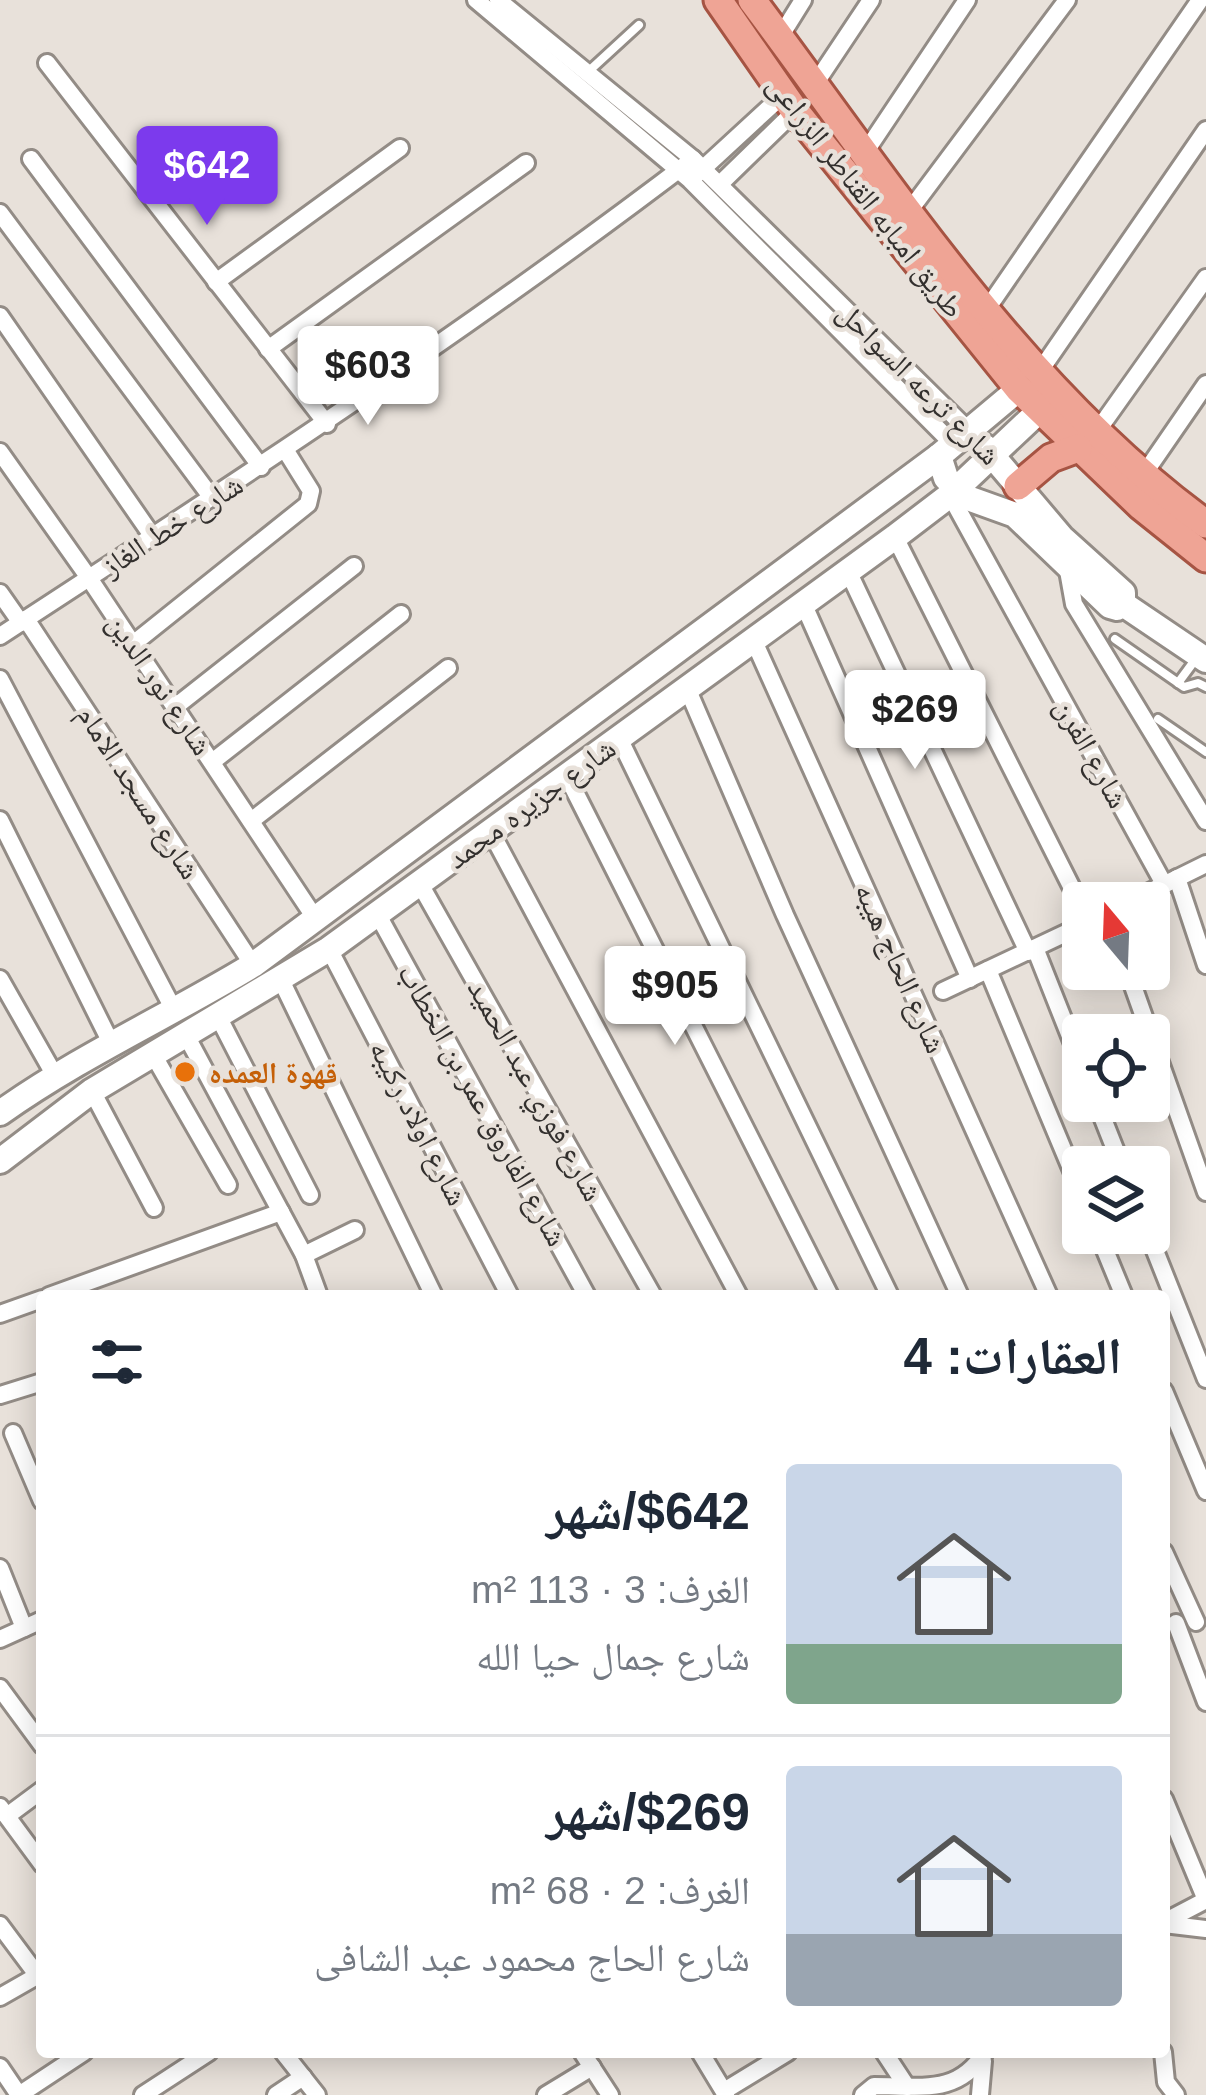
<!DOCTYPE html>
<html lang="ar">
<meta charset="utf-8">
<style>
body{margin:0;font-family:Arial,"Noto Naskh Arabic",sans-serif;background:#f2f2f3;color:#1f2937;direction:rtl;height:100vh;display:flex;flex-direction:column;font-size:45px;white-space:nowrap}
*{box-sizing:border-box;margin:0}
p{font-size:39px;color:#747a83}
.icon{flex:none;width:66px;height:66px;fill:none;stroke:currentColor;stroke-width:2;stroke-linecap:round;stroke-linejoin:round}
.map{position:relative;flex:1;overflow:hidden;direction:ltr}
.sheet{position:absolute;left:36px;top:1290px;width:1134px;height:768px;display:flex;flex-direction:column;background:#fff;border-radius:12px;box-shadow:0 6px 30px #0003;direction:rtl}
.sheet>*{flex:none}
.needle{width:78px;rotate:341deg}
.buttons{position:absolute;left:1062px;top:882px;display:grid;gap:24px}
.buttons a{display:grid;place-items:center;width:108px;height:108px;border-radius:12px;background:#fff;box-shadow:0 6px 30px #0003;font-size:60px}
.price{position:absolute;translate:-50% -102px;padding:0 27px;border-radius:12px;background:#fff;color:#222;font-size:39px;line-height:78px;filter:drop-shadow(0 3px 6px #0008)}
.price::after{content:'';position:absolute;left:50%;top:72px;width:36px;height:27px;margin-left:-18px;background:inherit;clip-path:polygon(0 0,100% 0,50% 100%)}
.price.current{background:#7c3aed;color:#fff}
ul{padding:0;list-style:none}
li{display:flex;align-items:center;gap:36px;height:300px;padding:0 48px}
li+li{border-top:3px solid #e0e1e3}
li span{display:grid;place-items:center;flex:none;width:336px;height:240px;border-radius:12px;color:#555}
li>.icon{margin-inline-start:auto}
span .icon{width:144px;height:144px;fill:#fffc;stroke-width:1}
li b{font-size:51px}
h2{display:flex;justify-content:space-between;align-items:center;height:144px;padding:0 48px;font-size:51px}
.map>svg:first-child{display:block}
</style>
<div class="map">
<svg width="1206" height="2095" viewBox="0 0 1206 2095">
<rect width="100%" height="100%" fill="#e8e1da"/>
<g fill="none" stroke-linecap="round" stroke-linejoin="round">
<g stroke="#938c86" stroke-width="14">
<g id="service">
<polyline points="590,70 639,25"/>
<polyline points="1115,639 1184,687 1198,683 1206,687"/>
<polyline points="1178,683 1195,660"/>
<polyline points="1158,719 1206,752"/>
</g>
</g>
<g stroke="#938c86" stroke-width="22">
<g id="minor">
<polyline points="476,0 690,180 953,444"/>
<polyline points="498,0 693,159 969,431"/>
<polyline points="780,37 803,0"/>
<polyline points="47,63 327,424"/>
<polyline points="815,84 871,0"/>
<polyline points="866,151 967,0"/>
<polyline points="31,159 261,467"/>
<polyline points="696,175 784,94"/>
<polyline points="720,184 795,111"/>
<polyline points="910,210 1067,0"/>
<polyline points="0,213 212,498"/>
<polyline points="216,282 400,148"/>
<polyline points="987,309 1200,0"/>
<polyline points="0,316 153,537"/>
<polyline points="268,349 526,163"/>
<polyline points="1040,371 1206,130"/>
<polyline points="1098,430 1206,278"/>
<polyline points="0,452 89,578 315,918"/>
<polyline points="1144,474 1206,384"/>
<polyline points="950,495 1164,884"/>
<polyline points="895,537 1083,910"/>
<polyline points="1067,565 1074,604 1206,821"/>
<polyline points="848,571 1028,952"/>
<polyline points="0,593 21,623"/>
<polyline points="803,603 970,979"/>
<polyline points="26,619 253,965"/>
<path d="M0,636c235,-153 469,-306 693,-477"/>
<polyline points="753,639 1049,1296"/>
<polyline points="133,644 308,504 311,491 286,451"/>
<polyline points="0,679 175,1012"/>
<polyline points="687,688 785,915 960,1296"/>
<polyline points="175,707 354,566"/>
<polyline points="619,738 890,1296"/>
<polyline points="212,762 401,614"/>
<polyline points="567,776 830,1296"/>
<polyline points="0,820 112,1045"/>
<polyline points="251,821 448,668"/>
<polyline points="491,832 739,1296"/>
<polyline points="1177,878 1206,965"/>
<polyline points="420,884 653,1296"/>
<polyline points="1127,903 1206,864"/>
<polyline points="378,915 587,1296"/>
<polyline points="1035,948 1083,1069"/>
<polyline points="329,949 510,1296"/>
<polyline points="1127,969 1206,1192"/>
<polyline points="988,970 1083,1197"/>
<polyline points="0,979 54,1074"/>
<polyline points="281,980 434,1296"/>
<polyline points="943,991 1083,925"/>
<polyline points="219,1018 310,1195"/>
<polyline points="187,1037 304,1255 319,1296"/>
<polyline points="154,1056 228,1185"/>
<polyline points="92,1091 154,1208"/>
<polyline points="1096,1101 1122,1167"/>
<polyline points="1098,1233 1124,1296"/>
<polyline points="1148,1233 1206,1379"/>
<polyline points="304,1255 355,1230"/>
<polyline points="49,1296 281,1212"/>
<polyline points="0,1314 42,1299"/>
<polyline points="1164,1391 1206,1491"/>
<polyline points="0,1395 42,1382"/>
<polyline points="13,1433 42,1501"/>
<polyline points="1164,1552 1196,1622"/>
<polyline points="0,1568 24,1628"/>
<polyline points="1176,1623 1206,1702"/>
<polyline points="0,1639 42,1620"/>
<polyline points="0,1688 42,1745"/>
<polyline points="1164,1799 1206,1900 1164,1922"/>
<polyline points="0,1807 42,1864"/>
<polyline points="7,1816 42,1790"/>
<polyline points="1164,1924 1206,1929"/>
<polyline points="0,1925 38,1976"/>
<polyline points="0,1997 42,1973"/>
<polyline points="283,2052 317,2095"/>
<polyline points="582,2052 610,2095"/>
<polyline points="700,2052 726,2095"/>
<polyline points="884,2052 907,2087"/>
<polyline points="1163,2052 1166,2082 1176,2095"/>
<polyline points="0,2067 19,2095 84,2052"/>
<polyline points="724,2091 788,2052"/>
<polyline points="143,2095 209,2052"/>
<polyline points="276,2095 303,2077"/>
<polyline points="546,2095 592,2067"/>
<path d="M863,2095l11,-9c49,0 84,9 111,-34"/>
<polyline points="980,2095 983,2061"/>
</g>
</g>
<g stroke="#938c86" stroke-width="30">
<g id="secondary">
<polyline points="985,447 1062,538 1123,593 1123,604"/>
<polyline points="939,456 946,478 965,497 1015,515 1110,606 1117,608 1123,604 1206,660"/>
<path d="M0,1113c80,-57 169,-97 253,-148l686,-509 80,-67"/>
<polyline points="0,1161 92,1091 329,949 895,537 950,495 1038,412"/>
</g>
</g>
<g stroke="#a65443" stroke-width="33">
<g id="primary">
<polyline points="718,0 795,111 1019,389 1141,506 1206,558"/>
<path d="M752,0c135,180 270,391 454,524"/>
<polyline points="1018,486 1051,458 1078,448"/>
</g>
</g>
<use href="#service" stroke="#fff" stroke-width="8"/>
<use href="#minor" stroke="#fff" stroke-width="16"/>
<use href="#secondary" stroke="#fff" stroke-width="24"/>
<use href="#primary" stroke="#efa495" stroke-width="27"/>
</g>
<circle fill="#e8710a" stroke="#e8e1da" stroke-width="4.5" cx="185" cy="1072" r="12"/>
<g text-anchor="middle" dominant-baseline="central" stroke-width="9" stroke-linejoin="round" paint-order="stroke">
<g font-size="30" fill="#33302e" stroke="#e8e1da">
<text transform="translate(866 196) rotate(52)">طريق امبابه القناطر الزراعى</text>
<text transform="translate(919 383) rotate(45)">شارع ترعه السواحل</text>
<text transform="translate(172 525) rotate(-33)">شارع خط الغاز</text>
<text transform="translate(160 684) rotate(56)">شارع نور الدين</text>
<text transform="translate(1092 753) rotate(61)">شارع الفرن</text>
<text transform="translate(139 792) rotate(57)">شارع مسجد الامام</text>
<text transform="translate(531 803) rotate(-36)">شارع جزيره محمد</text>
<text transform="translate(901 968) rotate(66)">شارع الحاج هيبه</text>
<text transform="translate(536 1090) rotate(61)">شارع فوزي عبد الحميد</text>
<text transform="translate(483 1105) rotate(61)">شارع الفاروق عمر بن الخطاب</text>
<text transform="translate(419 1123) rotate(63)">شارع اولاد ركيبه</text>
</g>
<g font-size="30" font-weight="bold" fill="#c56008" stroke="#e8e1da" text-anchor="start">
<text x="209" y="1072">قهوة العمده</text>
</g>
</g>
</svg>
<div class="buttons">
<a><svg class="needle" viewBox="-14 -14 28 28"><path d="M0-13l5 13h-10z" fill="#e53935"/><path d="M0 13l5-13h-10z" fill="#747a83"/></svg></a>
<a><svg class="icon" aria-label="locate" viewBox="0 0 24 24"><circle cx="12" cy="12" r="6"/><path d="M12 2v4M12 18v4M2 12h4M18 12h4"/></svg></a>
<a><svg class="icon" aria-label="layers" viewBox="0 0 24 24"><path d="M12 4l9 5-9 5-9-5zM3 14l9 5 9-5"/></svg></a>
</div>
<b class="price current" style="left:207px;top:228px">$642</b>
<b class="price" style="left:368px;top:428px">$603</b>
<b class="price" style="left:915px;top:772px">$269</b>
<b class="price" style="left:675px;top:1048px">$905</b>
<section class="sheet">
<h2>العقارات: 4<svg class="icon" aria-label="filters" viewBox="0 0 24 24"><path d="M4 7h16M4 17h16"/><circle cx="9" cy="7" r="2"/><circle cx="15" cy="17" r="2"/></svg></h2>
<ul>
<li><span style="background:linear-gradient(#c9d6e8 75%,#7fa58c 0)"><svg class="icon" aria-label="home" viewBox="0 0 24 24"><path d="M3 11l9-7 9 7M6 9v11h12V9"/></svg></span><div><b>$642/شهر</b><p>الغرف: 3 · 113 m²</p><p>شارع جمال حيا الله</p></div></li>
<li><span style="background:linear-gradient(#c9d6e8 70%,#9aa5b1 0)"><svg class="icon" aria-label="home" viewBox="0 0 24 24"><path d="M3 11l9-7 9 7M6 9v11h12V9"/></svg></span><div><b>$269/شهر</b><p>الغرف: 2 · 68 m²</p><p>شارع الحاج محمود عبد الشافى</p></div></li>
</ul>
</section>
</div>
